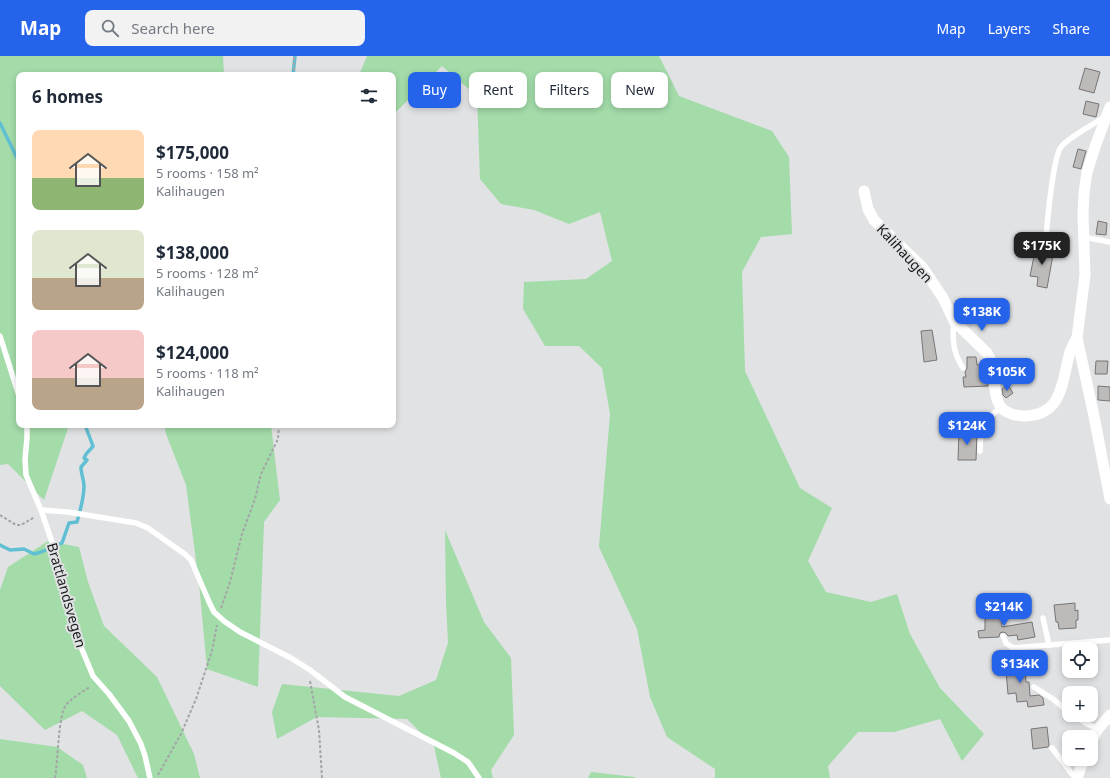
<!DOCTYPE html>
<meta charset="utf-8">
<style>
body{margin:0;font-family:"Noto Sans",sans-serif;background:#f2f2f3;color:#1f2937;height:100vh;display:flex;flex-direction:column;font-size:15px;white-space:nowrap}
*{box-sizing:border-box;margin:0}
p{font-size:13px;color:#747a83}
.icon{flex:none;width:22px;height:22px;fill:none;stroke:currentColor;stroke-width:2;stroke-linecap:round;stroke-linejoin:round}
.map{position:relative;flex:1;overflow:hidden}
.details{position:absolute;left:16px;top:16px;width:380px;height:356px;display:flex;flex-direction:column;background:#fff;border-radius:8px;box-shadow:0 2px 6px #0003}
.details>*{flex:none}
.guide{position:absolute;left:408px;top:16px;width:380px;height:36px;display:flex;gap:8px}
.controls{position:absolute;left:1062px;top:586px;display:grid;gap:8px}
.controls a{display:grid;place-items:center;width:36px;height:36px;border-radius:8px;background:#fff;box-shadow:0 2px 6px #0003;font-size:20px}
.price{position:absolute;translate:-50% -34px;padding:0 9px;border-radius:8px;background:#2563eb;color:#fff;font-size:13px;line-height:26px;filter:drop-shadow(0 1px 2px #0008)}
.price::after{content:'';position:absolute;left:50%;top:24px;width:12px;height:9px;margin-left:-6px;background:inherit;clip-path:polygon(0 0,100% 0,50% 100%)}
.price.selected{background:#222;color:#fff}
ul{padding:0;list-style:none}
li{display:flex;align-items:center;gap:12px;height:100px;padding:0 16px}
li span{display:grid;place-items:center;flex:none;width:112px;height:80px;border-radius:8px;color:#555}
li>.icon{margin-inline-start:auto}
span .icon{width:48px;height:48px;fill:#fffc;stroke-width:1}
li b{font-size:17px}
h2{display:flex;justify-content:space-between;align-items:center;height:48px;padding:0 16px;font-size:17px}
.chip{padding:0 14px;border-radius:8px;background:#fff;box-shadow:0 2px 6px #0003;font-size:14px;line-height:36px}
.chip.selected{background:#2563eb;color:#fff}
header{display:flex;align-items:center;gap:24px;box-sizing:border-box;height:56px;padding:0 20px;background:#2563eb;color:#fff}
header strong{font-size:19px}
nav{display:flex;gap:22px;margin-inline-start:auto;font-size:14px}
.search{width:280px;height:36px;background:#f2f2f3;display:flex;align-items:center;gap:10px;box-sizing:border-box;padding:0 14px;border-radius:8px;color:#747a83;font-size:15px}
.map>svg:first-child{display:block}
</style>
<header>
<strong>Map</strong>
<div class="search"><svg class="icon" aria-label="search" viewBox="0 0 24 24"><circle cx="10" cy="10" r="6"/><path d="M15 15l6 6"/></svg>Search here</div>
<nav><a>Map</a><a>Layers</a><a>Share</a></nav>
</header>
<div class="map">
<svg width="1110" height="722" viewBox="0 0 1110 722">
<rect width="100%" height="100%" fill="#e0e2e4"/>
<g fill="#a3dba9">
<polygon points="0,0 223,0 224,19 19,19 19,369 69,369 44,444 8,408 0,409"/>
<polygon points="367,0 659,0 679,40 772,75 789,101 792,178 761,181 742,216 745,315 800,432 832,452 808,505 826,536 871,546 897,538 910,578 940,632 984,678 962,705 940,663 894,676 858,676 828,710 830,722 715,722 715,713 667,681 650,641 637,573 599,491 610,358 602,312 579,290 545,290 523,253 524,226 586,223 612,205 600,156 569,168 534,154 501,148 480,123 477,40 442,10 393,59 393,19 359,19"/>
<polygon points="164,369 271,369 280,444 264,466 258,631 207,613 199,527 186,429 166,378"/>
<polygon points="445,474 484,566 511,602 514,679 491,714 493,722 441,722 434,690 407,663 317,661 277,683 272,656 282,628 399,640 436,624 448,587 446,546"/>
<polygon points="48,485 79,491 88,526 104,570 157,621 194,698 200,722 138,722 117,679 82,655 45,674 0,630 0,534 8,511"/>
<polygon points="0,683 57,691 83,709 87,722 0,722"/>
<polygon points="591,716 635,721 635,722 588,722"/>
</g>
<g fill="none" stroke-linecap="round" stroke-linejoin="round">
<g stroke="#61bfd3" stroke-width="3.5">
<polyline points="293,19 295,0"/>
<polyline points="0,67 19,106"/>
<path d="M0,489l10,5 14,-1 10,5 7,-2 21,-9 7,-20 8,-1c3,-12 7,-23 7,-36 0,-6 -3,-12 -3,-19l6,-7 -3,-2c2,-6 6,-7 9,-12l-8,-21"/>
</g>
</g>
<g fill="#bdbaba" stroke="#777575">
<polygon points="1085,12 1100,16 1094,37 1079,33"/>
<polygon points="1086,45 1099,48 1096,61 1083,58"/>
<polygon points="1078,93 1086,95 1081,113 1073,111"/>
<polygon points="1098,165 1107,167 1106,179 1096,178"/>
<polygon points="1036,190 1042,191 1045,194 1049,193 1054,193 1047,232 1037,230 1038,221 1030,220"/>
<polygon points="932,274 937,304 924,306 921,275"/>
<polygon points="967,301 976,301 977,309 985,308 988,330 964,331 963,321 966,321 965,316 967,312"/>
<polygon points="1096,305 1108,305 1107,318 1095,318"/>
<polygon points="1008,329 1013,337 1006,342 1003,339 1002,333"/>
<polygon points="1098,330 1110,331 1110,345 1098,344"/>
<polygon points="959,376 977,377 976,404 958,404"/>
<polygon points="1075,547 1075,555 1078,554 1078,564 1076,564 1076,572 1059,573 1058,566 1056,566 1054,549"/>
<polygon points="998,551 999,559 1001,559 1002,571 1032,566 1035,581 1018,584 1017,579 1008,580 1006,577 1003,576 1000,577 999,581 979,582 978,575 985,574 985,553"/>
<polygon points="1018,602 1019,612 1025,611 1026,626 1029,626 1030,640 1039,639 1043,642 1044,649 1028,651 1027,645 1017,646 1016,637 1008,638 1005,603"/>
<polygon points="1047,671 1049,689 1048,691 1033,693 1031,673"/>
</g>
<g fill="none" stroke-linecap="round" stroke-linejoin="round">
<g stroke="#a3a5a6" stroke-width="2" stroke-dasharray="3 2" stroke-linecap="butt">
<polyline points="294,19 294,0"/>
<polyline points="0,459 16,469 21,469 35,461"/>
<polyline points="221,552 230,526 242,478 255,443 261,418 278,383 279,369"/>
<polyline points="310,625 319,674 322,722"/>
<polyline points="158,719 181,678 196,643 212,595 217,569"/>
<path d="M55,722c3,-16 3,-62 11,-73 7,-8 16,-13 24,-18"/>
</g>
<g stroke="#fff" stroke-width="5.5">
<polyline points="1083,181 1110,186"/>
<path d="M1046,190c0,-16 7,-89 15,-99 8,-10 32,-22 43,-30"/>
<path d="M954,265c-2,18 -1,32 9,47"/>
<polyline points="0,280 19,340"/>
<polyline points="27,369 27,382 25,403 26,419 41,454 57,501 74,574 93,620 109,638 129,665 141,688 145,700 150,722"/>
<path d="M980,395c1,-28 0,-26 21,-44"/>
<polyline points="41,454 68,456 136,467 148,472 186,499 191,504 210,548 214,556 224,565 240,576 291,602 310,614 345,641 454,697 468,706 479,722"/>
<polyline points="1043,562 1049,589"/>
<polyline points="1003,580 1006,587 1013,592 1110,584"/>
<polyline points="1034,631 1053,643 1069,656"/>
<polyline points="1073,659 1087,668 1098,673"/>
<polyline points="1052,692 1072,718 1077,721"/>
</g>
<g stroke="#fff" stroke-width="11">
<polyline points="1110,51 1096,88 1087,116 1084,137 1083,158 1085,219 1077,282 1094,360 1110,443"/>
<path d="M864,135l4,18 6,11 49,48 20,30 11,23 33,32c11,16 4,39 13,53 6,8 16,10 25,10 39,-1 37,-37 45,-64 2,-5 4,-10 7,-14"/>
<polyline points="1091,686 1098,673 1110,659"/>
<polyline points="1077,722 1084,703"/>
</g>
</g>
<g text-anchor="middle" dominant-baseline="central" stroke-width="4" stroke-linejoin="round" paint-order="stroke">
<g font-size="14" fill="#1a1b1b" stroke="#e0e2e4">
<text transform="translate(905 197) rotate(47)">Kalihaugen</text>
<text transform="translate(67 539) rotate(74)">Brattlandsvegen</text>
</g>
</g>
</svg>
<div class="controls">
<a><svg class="icon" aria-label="locate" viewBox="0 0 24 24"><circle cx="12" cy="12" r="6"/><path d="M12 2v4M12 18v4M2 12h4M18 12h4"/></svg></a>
<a>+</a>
<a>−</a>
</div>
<b class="price selected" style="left:1042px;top:210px">$175K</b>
<b class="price" style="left:982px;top:276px">$138K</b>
<b class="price" style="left:1007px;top:336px">$105K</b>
<b class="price" style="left:967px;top:390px">$124K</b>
<b class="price" style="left:1004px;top:571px">$214K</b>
<b class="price" style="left:1020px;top:628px">$134K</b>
<div class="guide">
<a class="chip selected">Buy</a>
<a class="chip">Rent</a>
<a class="chip">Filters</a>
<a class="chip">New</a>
</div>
<section class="details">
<h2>6 homes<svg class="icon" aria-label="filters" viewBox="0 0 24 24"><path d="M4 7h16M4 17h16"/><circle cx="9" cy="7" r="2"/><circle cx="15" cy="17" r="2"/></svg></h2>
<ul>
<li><span style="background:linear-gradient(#ffd9b3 60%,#8fb573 0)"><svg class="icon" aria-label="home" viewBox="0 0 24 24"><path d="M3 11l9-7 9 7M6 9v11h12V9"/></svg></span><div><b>$175,000</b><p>5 rooms · 158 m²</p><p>Kalihaugen</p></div></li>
<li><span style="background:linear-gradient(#dfe7d0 60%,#b9a48a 0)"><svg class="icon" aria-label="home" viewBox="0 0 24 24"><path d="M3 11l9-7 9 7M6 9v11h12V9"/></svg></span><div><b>$138,000</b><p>5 rooms · 128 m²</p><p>Kalihaugen</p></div></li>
<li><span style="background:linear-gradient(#f6c9c9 60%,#b9a48a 0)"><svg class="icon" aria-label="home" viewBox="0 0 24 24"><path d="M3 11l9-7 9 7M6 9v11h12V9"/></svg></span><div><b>$124,000</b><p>5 rooms · 118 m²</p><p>Kalihaugen</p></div></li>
</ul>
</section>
</div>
